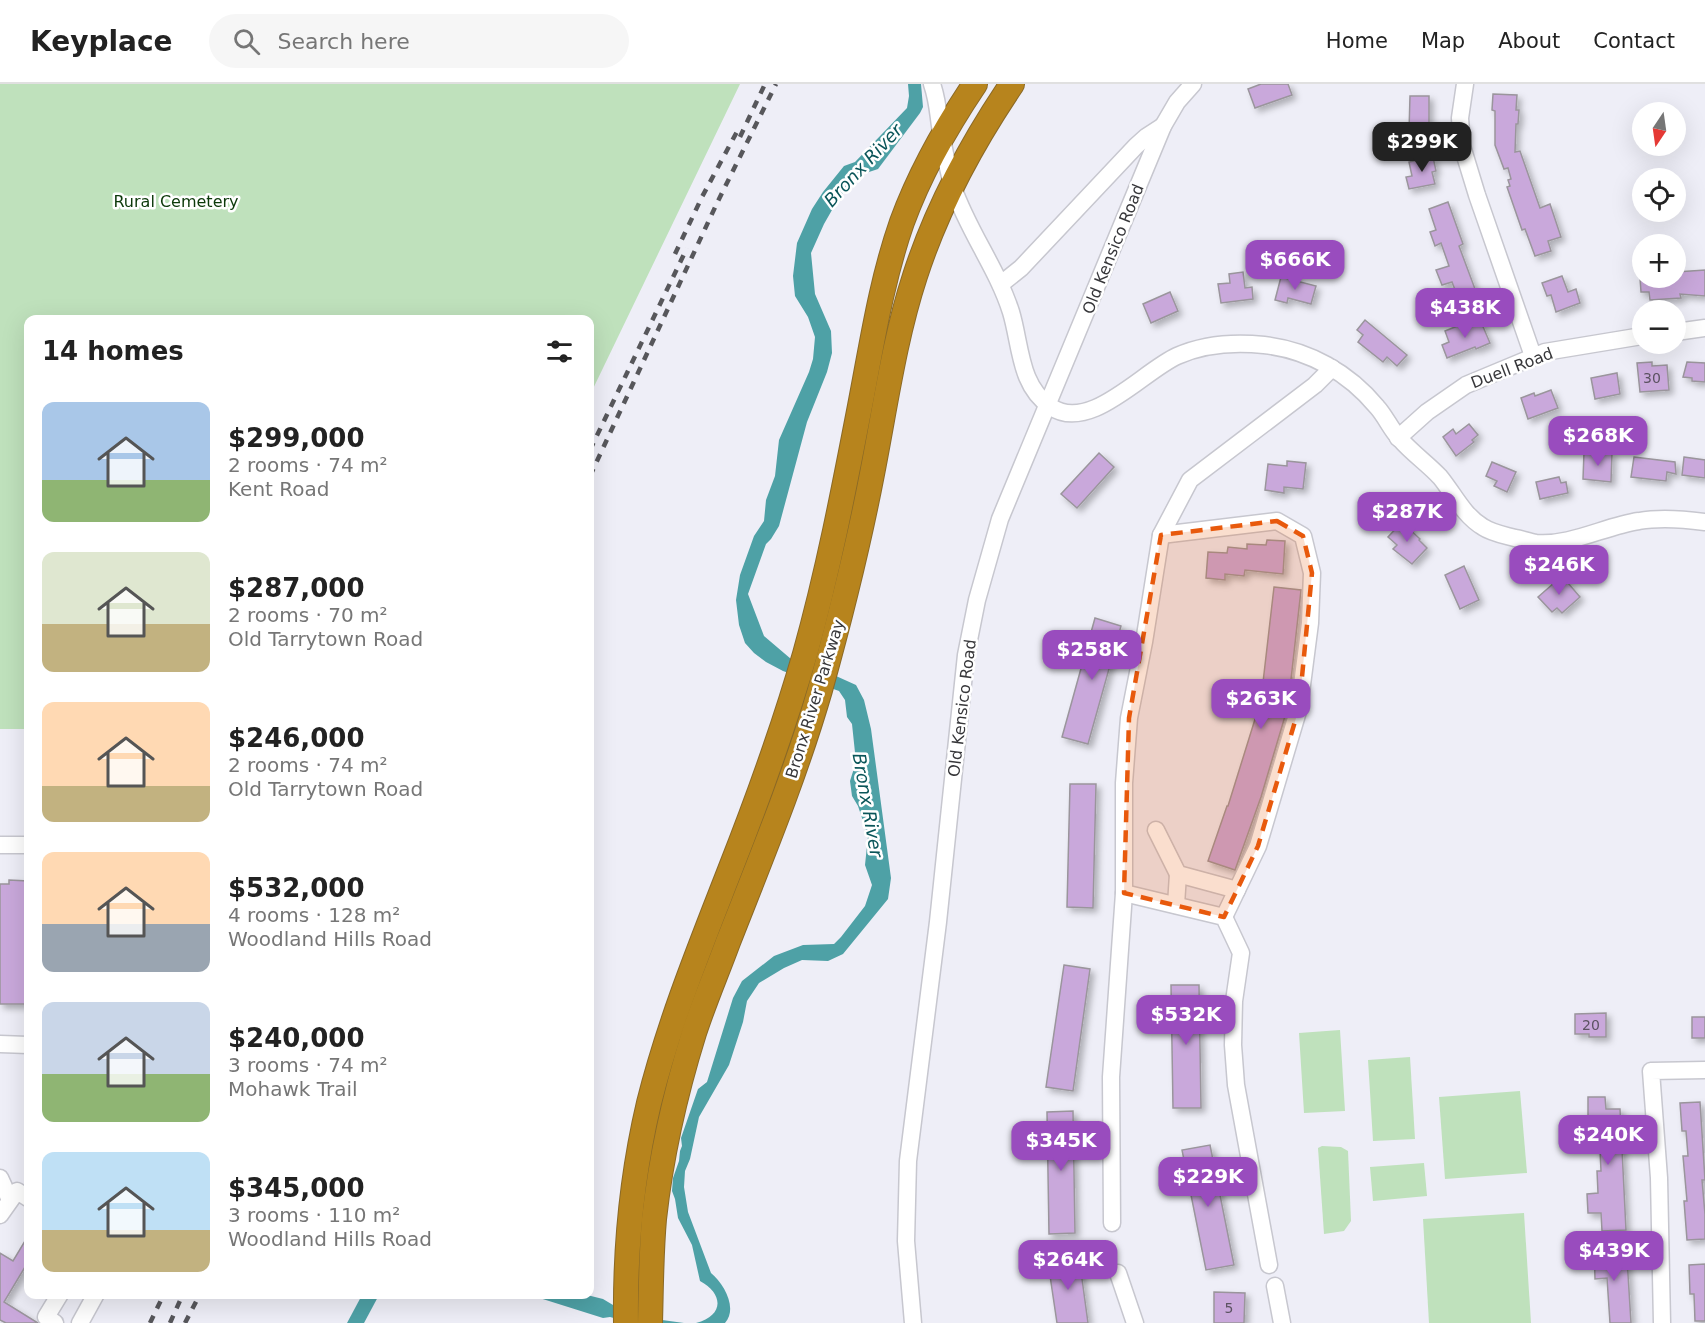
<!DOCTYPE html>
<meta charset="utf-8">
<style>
body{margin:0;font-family:"DejaVu Sans",sans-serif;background:#f6f6f6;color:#222;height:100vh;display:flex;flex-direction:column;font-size:22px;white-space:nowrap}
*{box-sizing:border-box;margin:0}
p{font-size:20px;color:#767676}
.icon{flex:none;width:33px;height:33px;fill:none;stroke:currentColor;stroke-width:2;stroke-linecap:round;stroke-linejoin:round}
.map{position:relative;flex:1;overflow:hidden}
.side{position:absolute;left:24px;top:231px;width:570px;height:984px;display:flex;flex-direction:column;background:#fff;border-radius:12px;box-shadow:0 6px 24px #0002}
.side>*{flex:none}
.needle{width:39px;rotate:193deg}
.buttons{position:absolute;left:1632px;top:18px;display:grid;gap:12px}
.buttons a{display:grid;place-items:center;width:54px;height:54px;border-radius:50%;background:#fff;box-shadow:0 6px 24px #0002;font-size:30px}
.price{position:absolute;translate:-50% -51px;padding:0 14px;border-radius:12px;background:#994cbe;color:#fff;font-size:20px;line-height:39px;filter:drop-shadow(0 2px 3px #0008)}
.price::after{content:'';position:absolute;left:50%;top:36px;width:18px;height:14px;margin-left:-9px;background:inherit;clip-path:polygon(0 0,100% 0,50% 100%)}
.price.on{background:#222;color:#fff}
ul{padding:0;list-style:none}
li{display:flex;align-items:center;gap:18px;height:150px;padding:0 18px}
li span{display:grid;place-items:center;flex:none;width:168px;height:120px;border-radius:12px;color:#555}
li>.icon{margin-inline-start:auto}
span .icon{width:72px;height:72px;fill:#fffc;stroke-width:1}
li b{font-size:26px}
h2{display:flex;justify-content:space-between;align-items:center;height:72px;padding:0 18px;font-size:26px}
header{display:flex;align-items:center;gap:36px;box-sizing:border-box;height:84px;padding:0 30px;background:#fff;border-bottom:2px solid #e0e0e0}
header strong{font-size:28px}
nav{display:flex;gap:33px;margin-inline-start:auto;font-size:21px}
.search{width:420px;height:54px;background:#f6f6f6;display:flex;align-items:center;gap:15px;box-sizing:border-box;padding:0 21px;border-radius:33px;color:#767676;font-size:22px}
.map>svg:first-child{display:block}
</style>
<header>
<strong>Keyplace</strong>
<div class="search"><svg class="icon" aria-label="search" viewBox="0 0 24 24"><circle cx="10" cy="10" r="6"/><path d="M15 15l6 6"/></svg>Search here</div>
<nav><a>Home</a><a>Map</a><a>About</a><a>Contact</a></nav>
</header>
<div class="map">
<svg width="1705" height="1239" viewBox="0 0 1705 1239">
<defs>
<filter id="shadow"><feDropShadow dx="4" dy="4" stdDeviation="3" flood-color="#0004"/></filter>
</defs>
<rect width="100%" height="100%" fill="#eeeef7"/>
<g fill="#bfe1bc">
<polygon points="0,0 740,0 590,311 590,236 28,236 28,645 0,645"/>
<polygon points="1340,946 1345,1027 1304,1029 1299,949"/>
<polygon points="1410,973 1415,1055 1373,1057 1368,976"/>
<polygon points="1520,1007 1527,1089 1445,1095 1439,1013"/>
<polygon points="1322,1062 1341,1063 1348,1067 1351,1137 1344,1147 1324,1150 1318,1064"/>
<polygon points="1424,1079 1427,1112 1373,1117 1370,1083"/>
<polygon points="1524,1129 1531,1239 1429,1239 1423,1135"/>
</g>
<g fill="#4ea1a6">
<path d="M908,0h13l2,23 -3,6 -42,56 -18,6 -20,21 -16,28 -13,29 4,41 16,37 1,22 -5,19 -20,50 -28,104 -8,13 -5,5 -18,50 16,42 27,23 45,17 20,9 8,15 7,29 20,149 -3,21 -45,55 -15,7 -26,-1 -18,8 -25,15 -12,18 -4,21 -14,43 -30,52 -9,42 -5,12 -1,16 4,25 23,61c13,11 27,35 14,50h-29c28,-7 28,-29 4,-42l-8,-36 -14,-27 -3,-19 -3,-8 1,-13 6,-17 1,-10 2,-5 -1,-8 17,-49 9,-7 26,-84 9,-17 32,-25 29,-11 31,-1 7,-7 24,-31 7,-21 -7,-20 3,-29 -10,-30 -6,-10 -2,-15 6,-19 -4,-38 -5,-7 -2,-17 -6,-9 -56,-20 -17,-9 -12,-9 -9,-10 -6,-18 -3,-25 4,-25 14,-39 10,-15 2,-21 9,-24 4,-36 30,-68 4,-13 2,-22 -7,-20 -13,-21 -2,-20 4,-33 15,-34 11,-17 21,-26 11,-4 52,-54 2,-12z"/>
<polygon points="362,1211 379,1211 364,1239 347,1239"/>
<polygon points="530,1211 587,1211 603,1215 613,1221 662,1236 684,1239 632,1239 610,1233 603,1234"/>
</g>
<g fill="#c9a8db" stroke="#9a959c" stroke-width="1.5" filter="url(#shadow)">
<polygon points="1261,0 1288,0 1292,11 1255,24 1248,5"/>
<polygon points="1493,10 1517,11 1516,26 1519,26 1518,40 1516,40 1515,68 1520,67 1540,124 1550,120 1561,153 1548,157 1551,167 1535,172 1525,145 1522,146 1507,103 1510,102 1508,96 1511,95 1508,84 1504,85 1495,61 1495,27 1492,26"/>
<polygon points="1410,12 1429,12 1429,48 1409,47"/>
<polygon points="1433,73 1436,87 1432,88 1435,100 1409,105 1406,93 1412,92 1409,78"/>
<polygon points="1448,118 1463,160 1459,162 1478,213 1460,219 1452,198 1442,201 1436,186 1449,182 1441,159 1435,162 1430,148 1436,146 1429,125"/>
<polygon points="1705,186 1705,212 1680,210 1681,214 1650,216 1649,208 1641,208 1640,194 1676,194 1676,188"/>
<polygon points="1243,188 1245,204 1252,203 1253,215 1221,219 1218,200 1230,199 1229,190"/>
<polygon points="1562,192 1568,208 1576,205 1580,219 1556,228 1551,211 1547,212 1542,199"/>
<polygon points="1281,193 1316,202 1311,220 1288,214 1287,219 1275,216"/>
<polygon points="1170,208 1178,227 1151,239 1143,220"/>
<polygon points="1365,236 1407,271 1397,282 1387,273 1383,278 1358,258 1363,251 1357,246"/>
<polygon points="1481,238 1490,259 1476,265 1475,263 1447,274 1442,261 1449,258 1445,247 1465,239 1467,243"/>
<polygon points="1652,278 1652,282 1667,281 1669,306 1640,308 1637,279"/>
<polygon points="1687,278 1705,279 1705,298 1692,297 1692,294 1683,293"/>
<polygon points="1617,289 1620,310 1595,315 1591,294"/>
<polygon points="1551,306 1558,324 1528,335 1521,314 1534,309 1535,312"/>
<polygon points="1469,340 1478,351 1472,356 1474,358 1456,372 1443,353 1453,345 1456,350"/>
<polygon points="1584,368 1612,369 1611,398 1583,395"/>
<polygon points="1099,369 1114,383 1077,424 1061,410"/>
<polygon points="1634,373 1675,378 1676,390 1667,388 1666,397 1631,393"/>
<polygon points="1684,373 1705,376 1705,394 1682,391"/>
<polygon points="1287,377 1306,379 1303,405 1284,403 1284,409 1265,406 1268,380 1287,382"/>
<polygon points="1492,378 1516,388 1507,408 1494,402 1497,397 1486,392"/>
<polygon points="1559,393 1561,399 1566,398 1568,409 1540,415 1536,398"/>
<polygon points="1402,438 1420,455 1419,456 1427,464 1412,480 1393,465 1397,461 1388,453"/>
<polygon points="1267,456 1285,457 1283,490 1245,486 1244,492 1225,490 1225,496 1206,494 1208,468 1227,469 1228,463 1247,465 1247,460 1266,461"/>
<polygon points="1464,482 1479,516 1460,525 1445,491"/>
<polygon points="1562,492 1580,513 1562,529 1557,524 1552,528 1538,513"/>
<polygon points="1274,503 1301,506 1288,622 1261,713 1235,786 1208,777 1227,722 1228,722 1256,632 1259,633"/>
<polygon points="1095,534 1121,542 1088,660 1062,653"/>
<polygon points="1070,700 1096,700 1093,824 1067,823"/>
<polygon points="9,796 28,797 28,920 0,920 0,800 9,800"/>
<polygon points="1064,881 1090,885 1073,1007 1046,1003"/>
<polygon points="1171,901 1199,901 1201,1024 1173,1024"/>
<polygon points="1606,929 1606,953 1589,953 1589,950 1575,950 1575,930"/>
<rect x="1692" y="933" width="13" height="21"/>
<polygon points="1588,1013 1605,1013 1606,1025 1620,1025 1626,1146 1602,1147 1601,1129 1588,1129 1587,1110 1598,1109 1597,1087 1601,1087 1599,1046 1588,1046"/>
<polygon points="1700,1018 1705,1096 1702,1096 1705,1130 1705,1155 1687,1156 1684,1117 1687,1117 1683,1072 1688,1072 1686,1047 1682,1047 1680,1019"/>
<polygon points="1073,1027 1075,1149 1049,1150 1047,1028"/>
<polygon points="1210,1061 1234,1181 1206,1186 1182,1066"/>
<polygon points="28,1152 28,1178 4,1218 38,1239 6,1239 0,1236 0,1169 13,1177"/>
<polygon points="1611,1158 1611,1175 1627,1174 1631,1239 1610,1239 1607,1194 1595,1195 1594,1159"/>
<polygon points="1079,1173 1088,1239 1057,1239 1048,1178"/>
<polygon points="1705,1180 1705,1237 1695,1237 1694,1210 1690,1210 1689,1181"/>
<polygon points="1214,1208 1245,1209 1244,1239 1214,1239"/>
</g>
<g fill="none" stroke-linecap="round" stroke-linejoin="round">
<g stroke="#c7c7cf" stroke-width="19">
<g id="minor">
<path d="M932,0c7,20 6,35 10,54 3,16 6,33 11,49 15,44 44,81 58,125 10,33 8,74 40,95 39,26 91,-35 126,-51 27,-12 58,-14 87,-11 45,5 85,28 113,62 9,10 14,23 23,32 12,14 28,25 40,38 14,17 23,38 43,50 9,6 21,8 32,11 7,1 14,4 21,5 35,3 69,-17 103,-22 22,-4 44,-2 66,1"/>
<polyline points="1465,0 1460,34 1462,62 1477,111 1533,272"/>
<polyline points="1001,200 1021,184 1136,62 1146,53 1163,42"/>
<polyline points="1676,248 1705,244"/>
<polyline points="1398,354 1427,328 1466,301 1545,268 1642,252"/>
<polyline points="1161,451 1277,437 1303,452 1312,489 1310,539 1299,624 1258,762 1224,833"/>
<polyline points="1156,746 1178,790 1237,806"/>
<polyline points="0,761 28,761"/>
<polyline points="1124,809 1224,833 1241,869 1234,917 1233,961 1236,1001 1269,1181"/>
<polyline points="1176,821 1178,790"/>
<polyline points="0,960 28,961"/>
<polyline points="0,1094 10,1116"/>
<polyline points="0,1131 17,1107 28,1114"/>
<polyline points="1112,1139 1111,993 1124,809 1124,699 1129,634 1144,558 1161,451 1190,396 1315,301 1332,284"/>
<polyline points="1118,1189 1135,1239"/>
<polyline points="1275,1202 1282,1239"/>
<polyline points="55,1239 46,1233 60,1210"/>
<polyline points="80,1239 96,1210"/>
<polyline points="913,1239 906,1157 908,1077 938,838 966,571 977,516 1000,435 1163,42 1177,18 1193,0"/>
<polyline points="1662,1239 1659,1094 1651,987 1705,986"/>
</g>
</g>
<g stroke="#8a6927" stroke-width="26">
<g id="highway">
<path d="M626,1239c-1,-74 6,-148 23,-220 20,-80 51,-156 81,-233 28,-71 54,-143 75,-216 23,-82 39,-165 55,-248 12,-62 21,-124 42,-184 18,-49 44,-95 73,-138"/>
<path d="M650,1239c1,-35 1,-70 4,-104 7,-63 21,-125 40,-186 10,-31 23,-61 34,-91 33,-84 67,-166 92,-252 20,-72 38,-143 52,-216 13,-66 22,-134 43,-198 22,-68 57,-133 97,-192"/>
</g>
</g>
<use href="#minor" stroke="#fff" stroke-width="16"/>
<use href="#highway" stroke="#b7841d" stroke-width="24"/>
<g stroke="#57575b" stroke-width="4.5" stroke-dasharray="8 8" stroke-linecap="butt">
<polyline points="740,53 765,0"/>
<polyline points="675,170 702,113 740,42"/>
<polyline points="590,366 687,164"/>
<polyline points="590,392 718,117 776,0"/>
<polyline points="150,1239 164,1210"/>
<polyline points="170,1239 183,1210"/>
<polyline points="185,1239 200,1210"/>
</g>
</g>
<path fill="#e8590c" fill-opacity="0.2" stroke="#e8590c" stroke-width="4.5" stroke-dasharray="12 8" stroke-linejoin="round" d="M1277,437l26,15 9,37 -13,135 -41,138 -34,71 -100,-24 5,-175 32,-183z"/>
<g text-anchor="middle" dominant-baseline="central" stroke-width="5" stroke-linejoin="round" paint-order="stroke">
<g font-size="14" fill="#5c5362">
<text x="1652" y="294">30</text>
<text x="1591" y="941">20</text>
<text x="1229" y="1224">5</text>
</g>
<g font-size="16" fill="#0c390a" stroke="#fff">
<text x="176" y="117">Rural Cemetery</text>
</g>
<g font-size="16" fill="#37373a" stroke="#fff">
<text transform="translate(1113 165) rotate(-68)">Old Kensico Road</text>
<text transform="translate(1512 284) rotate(-21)">Duell Road</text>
<text transform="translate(815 615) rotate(-73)">Bronx River Parkway</text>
<text transform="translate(962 624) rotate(-83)">Old Kensico Road</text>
</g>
<g font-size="18" font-style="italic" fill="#0a5559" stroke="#fff">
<text transform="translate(863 81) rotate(-47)">Bronx River</text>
<text transform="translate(868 721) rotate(80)">Bronx River</text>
</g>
</g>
</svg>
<div class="buttons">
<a><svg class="needle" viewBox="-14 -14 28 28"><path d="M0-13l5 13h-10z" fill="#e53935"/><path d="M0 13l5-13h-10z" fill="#767676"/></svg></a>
<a><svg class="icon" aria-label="locate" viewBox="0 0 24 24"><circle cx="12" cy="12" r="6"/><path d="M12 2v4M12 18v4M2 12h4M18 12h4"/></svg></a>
<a>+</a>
<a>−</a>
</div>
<b class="price on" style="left:1422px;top:89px">$299K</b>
<b class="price" style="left:1295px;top:207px">$666K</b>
<b class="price" style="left:1465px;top:255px">$438K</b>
<b class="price" style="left:1598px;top:383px">$268K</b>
<b class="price" style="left:1407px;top:459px">$287K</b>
<b class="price" style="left:1559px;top:512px">$246K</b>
<b class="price" style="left:1092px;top:597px">$258K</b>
<b class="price" style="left:1261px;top:646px">$263K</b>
<b class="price" style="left:1186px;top:962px">$532K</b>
<b class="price" style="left:1608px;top:1082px">$240K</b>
<b class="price" style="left:1061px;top:1088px">$345K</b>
<b class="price" style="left:1208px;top:1124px">$229K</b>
<b class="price" style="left:1614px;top:1198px">$439K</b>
<b class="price" style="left:1068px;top:1207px">$264K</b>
<section class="side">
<h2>14 homes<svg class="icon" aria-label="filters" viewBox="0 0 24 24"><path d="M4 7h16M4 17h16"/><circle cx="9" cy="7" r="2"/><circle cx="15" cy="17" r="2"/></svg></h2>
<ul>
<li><span style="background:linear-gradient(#a9c7e8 65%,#8fb573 0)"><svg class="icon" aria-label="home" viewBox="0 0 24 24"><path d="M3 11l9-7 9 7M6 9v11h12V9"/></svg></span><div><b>$299,000</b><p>2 rooms · 74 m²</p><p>Kent Road</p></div></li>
<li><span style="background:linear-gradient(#dfe7d0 60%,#c2b280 0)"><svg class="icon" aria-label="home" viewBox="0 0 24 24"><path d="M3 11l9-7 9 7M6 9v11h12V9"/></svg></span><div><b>$287,000</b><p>2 rooms · 70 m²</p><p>Old Tarrytown Road</p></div></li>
<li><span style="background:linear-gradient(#ffd9b3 70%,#c2b280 0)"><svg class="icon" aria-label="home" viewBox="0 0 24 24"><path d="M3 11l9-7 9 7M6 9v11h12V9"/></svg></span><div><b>$246,000</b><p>2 rooms · 74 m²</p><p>Old Tarrytown Road</p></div></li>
<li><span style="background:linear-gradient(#ffd9b3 60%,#9aa5b1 0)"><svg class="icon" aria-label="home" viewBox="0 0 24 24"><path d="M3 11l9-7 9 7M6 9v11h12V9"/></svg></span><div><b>$532,000</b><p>4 rooms · 128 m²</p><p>Woodland Hills Road</p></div></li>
<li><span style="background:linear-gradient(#c9d6e8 60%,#8fb573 0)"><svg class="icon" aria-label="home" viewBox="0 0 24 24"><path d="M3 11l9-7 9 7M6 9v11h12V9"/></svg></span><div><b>$240,000</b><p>3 rooms · 74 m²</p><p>Mohawk Trail</p></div></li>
<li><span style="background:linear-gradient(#bfe0f5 65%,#c2b280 0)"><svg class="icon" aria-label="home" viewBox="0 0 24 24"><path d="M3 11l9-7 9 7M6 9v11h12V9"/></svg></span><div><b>$345,000</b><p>3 rooms · 110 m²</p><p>Woodland Hills Road</p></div></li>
</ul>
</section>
</div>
